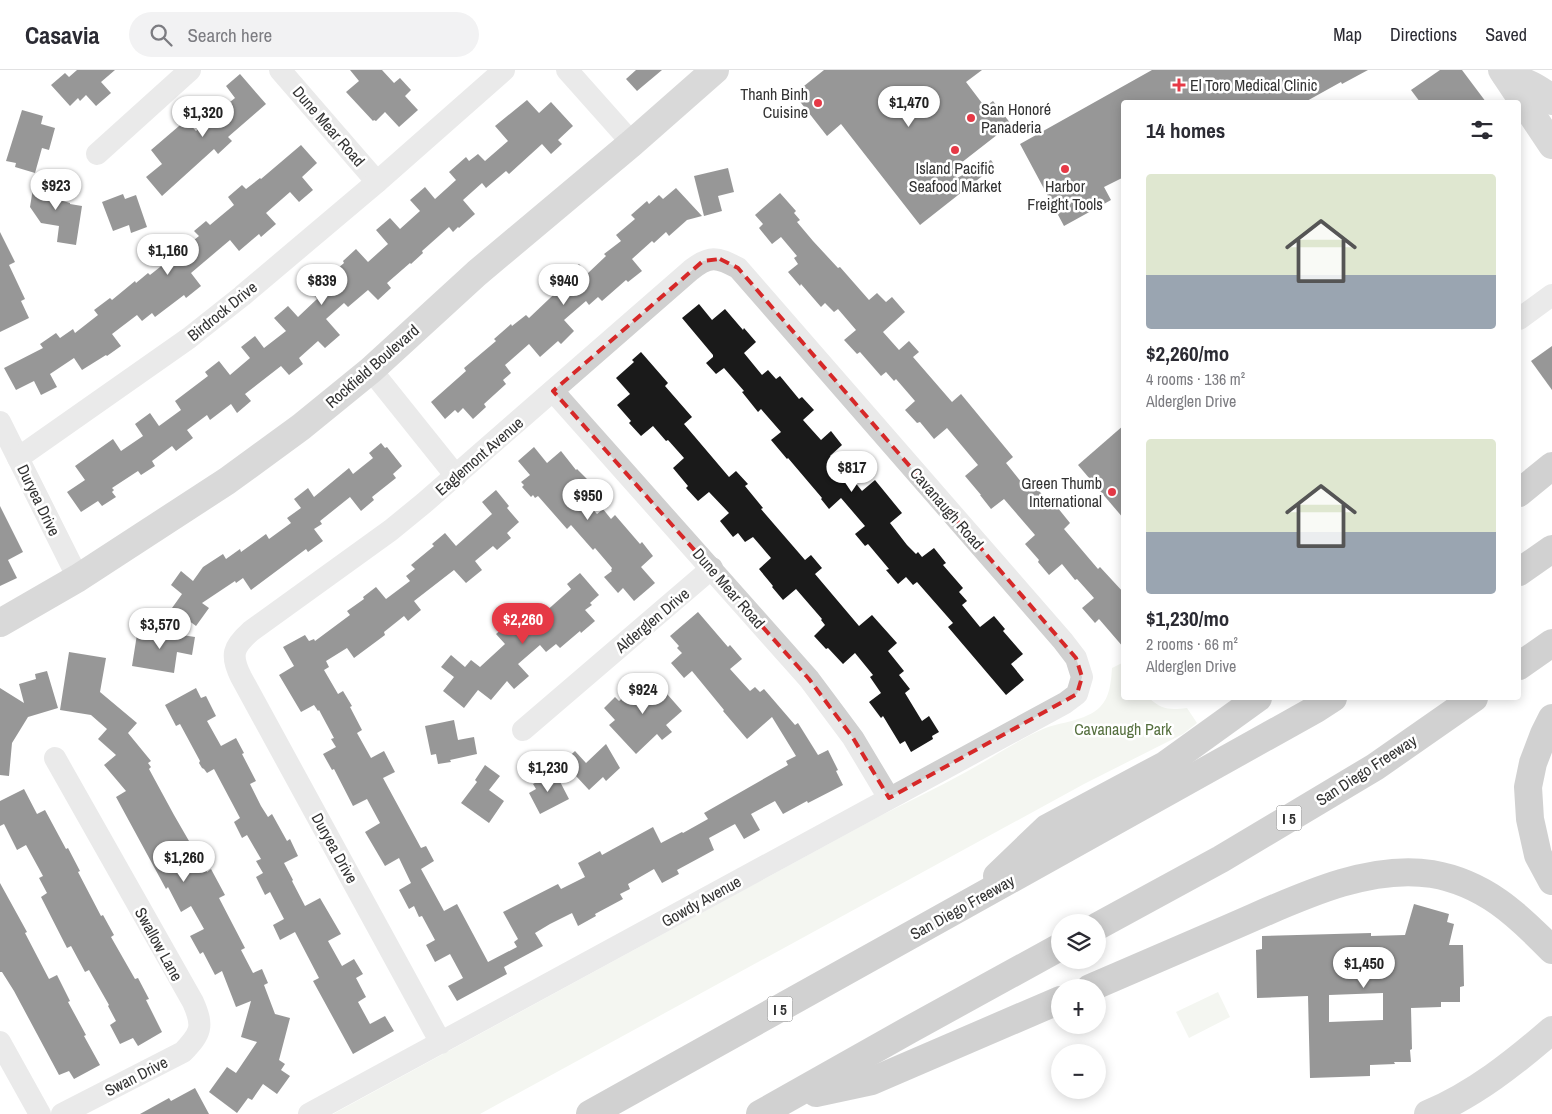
<!DOCTYPE html>
<meta charset="utf-8">
<style>
body{margin:0;font-family:"Archivo Narrow",sans-serif;background:#f2f2f3;color:#2b2b33;height:100vh;display:flex;flex-direction:column;font-size:19px;white-space:nowrap}
*{box-sizing:border-box;margin:0}
p{font-size:16px;color:#7c7c81}
.icon{flex:none;width:28px;height:28px;fill:none;stroke:currentColor;stroke-width:2;stroke-linecap:round;stroke-linejoin:round}
.map{position:relative;flex:1;overflow:hidden}
.panel{position:absolute;left:1121px;top:30px;width:400px;height:600px;display:flex;flex-direction:column;background:#fff;border-radius:5px;box-shadow:0 2px 12px #0003}
.panel>*{flex:none}
.controls{position:absolute;left:1051px;top:844px;display:grid;gap:10px}
.controls a{display:grid;place-items:center;width:55px;height:55px;border-radius:50%;background:#fff;box-shadow:0 2px 12px #0003;font-size:25px}
.price{position:absolute;translate:-50% -42px;padding:0 11px;border-radius:18px;background:#fff;color:#222;font-size:16px;line-height:32px;filter:drop-shadow(0 1px 2px #0008)}
.price::after{content:'';position:absolute;left:50%;top:30px;width:15px;height:11px;margin-left:-8px;background:inherit;clip-path:polygon(0 0,100% 0,50% 100%)}
.price.selected{background:#e63946;color:#fff}
ul{padding:0;list-style:none}
li{display:grid;align-content:center;gap:10px;height:265px;padding:0 25px}
li span{display:grid;place-items:center;height:155px;border-radius:5px;color:#555}
li>.icon{margin-inline-start:auto}
span .icon{width:90px;height:90px;fill:#fffc;stroke-width:1}
li b{font-size:21px}
h2{display:flex;justify-content:space-between;align-items:center;height:60px;padding:0 25px;font-size:21px}
header{display:flex;align-items:center;gap:30px;box-sizing:border-box;height:70px;padding:0 25px;background:#fff;border-bottom:1px solid #e1e1e2}
header strong{font-size:24px}
nav{display:flex;gap:28px;margin-inline-start:auto;font-size:18px}
.search{width:350px;height:45px;background:#f2f2f3;display:flex;align-items:center;gap:12px;box-sizing:border-box;padding:0 18px;border-radius:28px;color:#7c7c81;font-size:19px}
.map>svg:first-child{display:block}
</style>
<header>
<strong>Casavia</strong>
<div class="search"><svg class="icon" aria-label="search" viewBox="0 0 24 24"><circle cx="10" cy="10" r="6"/><path d="M15 15l6 6"/></svg>Search here</div>
<nav><a>Map</a><a>Directions</a><a>Saved</a></nav>
</header>
<div class="map">
<svg width="1552" height="1044" viewBox="0 0 1552 1044">
<rect width="100%" height="100%" fill="#fff"/>
<g fill="#e6ecdf">
<path d="M1124,592v36h25c13,12 21,12 38,10l10,15 -14,11 -99,50 -604,330h-147l545,-297c29,-15 59,-29 88,-45 26,-14 50,-31 77,-43 17,-7 43,-8 57,-22 10,-10 11,-25 12,-39z"/>
<polygon points="1218,922 1230,947 1189,968 1176,942"/>
</g>
<g fill="#1a1a1a" fill-rule="evenodd">
<polygon points="77,0 115,0 101,12 111,23 96,36 86,25 80,31 78,28 70,36 51,15 65,3 69,7"/>
<polygon points="350,0 382,0 394,13 400,8 411,20 405,26 418,40 399,57 385,42 376,51 374,50 373,51 346,22 359,11"/>
<polygon points="636,0 662,0 637,21 626,9"/>
<polygon points="824,0 982,0 966,12 985,37 993,31 1011,54 952,100 957,108 991,90 995,96 920,155 841,54 827,66 794,24"/>
<polygon points="1152,0 1368,0 1342,14 1341,12 1305,32 1124,32 1124,107 1104,117 1111,130 1064,156 1020,74"/>
<polygon points="1440,0 1462,0 1486,32 1420,32 1411,20"/>
<polygon points="240,4 266,34 228,67 232,71 218,84 214,79 162,126 146,107 162,94 151,80 186,50 196,61 202,56 204,59 232,33 230,32 235,28 226,16"/>
<polygon points="527,30 539,43 551,32 573,56 558,70 562,74 551,84 542,74 509,104 506,101 486,118 482,113 463,130 475,144 459,158 458,157 453,162 449,157 422,181 423,183 411,194 410,193 387,213 391,218 378,230 368,220 348,237 344,233 326,249 340,265 325,278 318,271 299,288 303,294 289,305 281,296 245,324 251,331 237,343 231,334 210,350 207,345 187,360 193,368 176,381 172,376 152,391 155,396 141,405 138,401 112,418 114,420 112,422 116,427 102,436 98,431 81,442 67,422 85,410 75,396 113,369 121,381 143,366 135,354 150,343 159,356 181,340 175,331 208,306 205,302 219,291 230,305 250,288 241,277 255,266 264,278 286,261 274,248 288,236 298,247 317,229 311,221 344,193 343,191 356,179 368,192 388,174 376,160 390,148 400,159 420,141 410,130 425,117 435,129 456,110 449,102 466,87 469,91 478,84 485,91 508,71 495,56"/>
<polygon points="22,40 43,46 41,54 55,58 49,80 42,78 35,103 15,97 16,93 6,91"/>
<polygon points="301,75 317,93 302,107 313,120 299,132 290,122 266,143 276,154 261,167 259,164 239,181 230,170 191,203 201,216 186,228 184,225 155,247 152,243 142,251 137,245 112,264 121,276 107,286 106,285 82,300 74,288 50,304 57,317 41,325 34,311 16,320 4,298 43,278 40,274 56,263 60,268 73,259 75,263 98,245 94,240 110,228 112,230 135,211 136,213 148,203 150,205 199,166 194,161 206,151 210,155 234,135 228,127 242,115 246,119 260,108 261,109"/>
<polygon points="728,98 734,122 718,126 722,141 704,146 694,106"/>
<polygon points="34,112 65,116 63,131 70,133 70,134 82,136 76,175 57,172 59,156 41,153 30,137"/>
<polygon points="676,118 702,146 687,150 669,166 666,162 654,173 652,171 632,189 642,201 628,212 626,210 602,231 598,227 589,235 586,231 564,250 574,261 561,274 558,271 540,287 529,274 505,295 511,303 503,310 506,314 484,334 486,337 473,349 463,338 458,343 455,340 445,349 431,332 466,301 464,298 496,271 494,269 511,254 512,256 526,245 529,248 569,210 566,206 579,194 587,204 606,186 604,184 621,171 616,165 635,149 631,145 647,131 649,134 659,125 663,129"/>
<polygon points="780,123 796,141 794,143 800,150 797,152 813,171 838,198 840,197 869,230 877,223 886,232 892,227 905,242 883,262 899,280 909,271 919,282 913,287 952,332 961,324 1013,387 1006,393 1022,413 1028,408 1046,429 1049,427 1070,453 1064,459 1098,499 1100,497 1124,523 1124,578 1099,549 1095,553 1082,538 1094,528 1077,509 1075,510 1062,494 1049,505 1038,492 1039,490 1025,474 1035,465 1004,429 991,439 980,425 981,425 965,406 978,395 947,358 934,369 920,352 917,353 905,340 915,331 896,309 894,311 886,302 881,306 860,282 857,284 844,270 856,260 838,239 834,242 825,233 821,237 801,214 800,216 788,202 798,194 794,188 797,186 781,167 772,174 759,158 763,154 755,145"/>
<polygon points="123,124 125,129 136,125 147,157 131,163 129,155 113,161 102,132"/>
<polygon points="0,162 15,192 9,195 25,229 21,231 29,248 0,262"/>
<polygon points="699,234 712,250 725,239 743,260 744,258 756,272 744,283 762,305 768,300 776,309 780,306 799,329 802,327 814,340 803,350 821,370 831,361 842,375 830,386 848,407 850,406 862,421 875,410 902,443 890,453 907,475 916,484 918,482 922,487 934,478 946,493 943,495 963,518 959,522 967,531 962,535 980,557 994,546 1005,559 1003,561 1023,584 1011,594 1024,610 1006,625 948,557 953,553 917,512 913,515 906,507 898,514 886,500 889,499 868,474 865,476 855,464 865,456 841,428 829,439 821,429 822,428 788,388 787,389 771,370 781,362 761,339 758,342 742,322 744,321 724,298 716,304 706,293 713,287 713,285 682,248"/>
<polygon points="1552,276 1552,320 1531,291"/>
<polygon points="641,282 668,313 665,316 692,347 684,354 729,407 736,401 748,414 745,416 763,438 761,439 805,490 811,485 822,498 815,504 859,556 872,545 897,573 888,581 904,601 899,605 910,619 905,623 922,651 929,646 939,662 932,666 933,669 911,682 905,671 900,674 883,646 881,648 869,632 881,623 870,607 873,605 855,583 843,594 828,578 826,579 814,566 825,555 821,550 822,549 796,519 783,530 772,517 773,516 759,499 771,488 753,467 745,472 738,463 733,467 720,451 729,443 709,422 698,431 686,418 688,416 673,398 684,388 668,370 666,371 653,356 641,366 629,353 631,351 617,335 630,324 616,308 634,292 632,290"/>
<polygon points="1124,355 1124,449 1078,395"/>
<polygon points="381,373 385,378 387,377 402,396 393,404 396,408 372,427 374,430 361,441 350,427 320,451 322,454 314,459 323,471 308,482 306,479 251,520 243,508 236,513 235,511 202,533 209,538 196,556 172,538 182,524 171,515 181,501 193,511 203,497 223,484 226,489 240,479 241,482 266,464 269,469 291,453 287,448 301,438 294,429 308,418 314,427 349,398 353,404 373,388 369,383"/>
<polygon points="534,377 547,393 561,381 576,400 577,399 590,412 578,423 597,444 603,439 611,449 615,445 640,474 642,472 653,486 641,497 655,513 634,531 623,518 618,523 604,507 612,501 611,500 612,498 595,478 593,480 571,455 567,459 538,426 535,428 533,425 531,427 522,417 524,415 521,412 530,405 518,391"/>
<polygon points="496,420 509,436 507,438 519,452 507,463 511,468 497,480 493,476 475,491 482,500 466,513 454,500 414,531 421,540 408,551 404,546 384,562 385,565 354,588 347,578 326,591 329,597 324,600 338,624 343,621 352,636 350,637 362,660 357,663 371,688 384,681 395,702 383,708 421,778 426,776 434,791 421,799 444,841 457,834 488,892 517,877 514,872 518,869 503,842 558,814 561,819 585,807 578,793 600,781 602,785 653,757 661,773 682,762 683,763 708,749 704,743 788,695 786,691 796,686 772,647 747,669 723,641 724,640 692,601 684,608 671,593 682,583 677,578 679,576 670,566 698,542 728,577 730,575 742,589 730,599 750,621 755,617 760,622 764,619 795,655 798,653 818,685 828,680 838,700 836,701 843,715 808,733 807,731 783,744 775,731 751,744 760,760 744,769 735,754 709,768 714,780 677,800 679,804 662,813 654,799 628,814 630,819 620,824 623,829 595,844 596,846 578,856 572,843 550,854 535,863 543,876 504,897 507,904 457,931 448,916 463,908 450,884 435,892 426,875 435,870 422,846 419,847 414,836 409,839 399,820 411,813 399,788 385,796 365,762 380,753 367,729 353,736 334,699 332,700 323,684 336,677 331,669 334,668 319,640 318,641 314,635 301,642 279,605 294,596 283,577 305,565 309,571 314,569 315,571 350,545 347,541 364,529 363,527 376,517 386,529 410,511 406,506 415,499 411,495 434,476 432,474 445,463 456,476 492,444 482,432"/>
<polygon points="0,436 23,482 8,490 17,508 0,516"/>
<polygon points="580,503 599,525 590,533 592,535 585,540 595,551 581,563 580,561 560,578 556,574 546,582 540,575 518,594 529,606 514,619 507,611 491,630 478,620 464,638 443,621 454,607 441,597 451,585 465,597 471,590 480,597 505,574 496,564 509,553 513,558 532,541 544,543 571,519 567,514"/>
<polygon points="138,558 195,567 192,585 177,582 174,603 132,596"/>
<polygon points="69,582 106,588 100,622 137,653 128,663 151,691 148,693 151,697 149,699 174,745 189,771 190,771 207,802 211,799 225,825 219,828 245,878 241,880 253,903 262,899 268,913 264,915 275,944 290,948 279,990 285,994 281,1000 290,1006 277,1024 263,1014 252,1030 248,1028 237,1043 209,1022 227,997 236,1003 257,972 241,967 251,931 236,937 222,901 215,905 203,882 200,884 190,866 204,859 191,836 181,842 168,817 166,819 116,727 126,721 104,695 116,685 98,669 107,659 91,645 60,640"/>
<polygon points="47,601 58,638 28,647 12,673 9,706 0,705 0,618 24,633 19,614 36,609 35,604"/>
<polygon points="653,608 682,641 666,655 672,662 662,670 657,664 636,684 609,655 615,650 604,638 615,627 619,631 641,612 644,616"/>
<polygon points="196,618 201,628 206,626 216,646 207,651 221,676 236,668 244,683 242,684 256,711 250,714 261,736 268,747 272,744 287,771 290,769 298,786 284,793 293,810 292,811 305,836 320,828 341,864 328,871 342,896 354,889 363,904 356,908 366,927 358,932 370,954 385,946 394,961 353,984 313,911 319,908 295,862 280,870 273,855 284,849 270,822 265,825 256,807 263,803 256,791 261,789 247,765 242,768 234,752 240,748 214,699 207,703 204,699 202,698 199,693 200,691 180,654 176,656 165,635"/>
<polygon points="454,650 458,670 474,667 477,684 450,690 451,692 438,694 436,684 431,685 425,656"/>
<polygon points="606,674 620,698 606,711 603,707 589,720 563,692 575,681 586,693"/>
<polygon points="485,695 500,706 489,720 504,731 489,753 461,733 477,712 475,710"/>
<polygon points="555,702 569,729 540,744 529,723 536,719 533,714"/>
<polygon points="24,719 37,744 45,740 66,779 68,778 80,801 78,802 101,846 103,845 114,865 111,867 135,909 138,908 149,929 146,930 162,962 138,976 133,968 120,974 110,955 116,951 108,936 109,935 89,900 85,902 71,876 67,878 41,827 47,823 39,808 43,806 26,775 17,780 4,754 0,756 0,731"/>
<polygon points="0,813 27,862 25,863 49,909 57,905 70,931 68,932 86,965 84,966 100,995 74,1009 69,1001 59,1005 14,921 2,902 0,902"/>
<path d="M1414,834l35,10 -2,8 7,2 -5,21h14l1,41 -4,1v15h-19v5l-30,1 1,41 -2,1 1,12h-17l1,2 -25,1v11l-60,2 -2,-82 -51,2 -1,-48 6,-1v-13l109,-3v3l34,-1zM1383,923v27l-54,2v-27z"/>
<polygon points="195,1018 209,1044 140,1044 169,1028 171,1031"/>
</g>
<g fill="none" stroke-linecap="round" stroke-linejoin="round">
<g stroke="#d0d0d0" stroke-width="22">
<polyline points="280,0 377,112"/>
<polyline points="567,0 632,73"/>
<polyline points="97,84 190,0"/>
<polyline points="1519,249 1552,225"/>
<polyline points="371,300 456,406"/>
<polyline points="553,321 809,609 853,668 889,728"/>
<polyline points="0,352 78,508"/>
<polyline points="18,388 189,268 242,226 377,112 504,0"/>
<polyline points="523,660 712,498"/>
<path d="M55,688l138,244c11,25 8,31 -10,50l-121,62"/>
<polyline points="0,972 40,1044"/>
<path d="M309,1044c253,-136 503,-275 756,-411l12,-9 5,-17 -6,-19 -13,-17 -325,-373c-21,-11 -28,-13 -47,2l-267,233 -33,27 -140,101c-18,16 -21,24 -10,46l200,366"/>
</g>
<g stroke="#ababab" stroke-width="28">
<polyline points="1502,0 1552,75"/>
<path d="M1505,4c16,7 37,13 47,27"/>
<polyline points="0,553 78,508 227,411 301,357 371,300 477,203 632,73 715,0"/>
<path d="M1428,1044c47,-20 86,-51 124,-84"/>
</g>
<g stroke="#9a9a9a" stroke-width="28">
<polyline points="1519,423 1552,396"/>
<polyline points="1519,502 1552,479"/>
<polyline points="1519,596 1552,573"/>
<polyline points="1552,648 1544,664 1533,693 1528,717 1530,749 1538,785 1552,811"/>
<polyline points="997,806 1047,758 1165,695 1258,628"/>
<polyline points="1098,856 1221,789 1375,697 1474,628"/>
<path d="M1090,918c46,-20 93,-40 139,-60 61,-26 136,-65 203,-54 52,9 85,40 120,76"/>
<polyline points="816,1023 872,1011 1060,930"/>
<polyline points="590,1044 1316,639 1333,628"/>
<polyline points="760,1044 909,960 1060,877"/>
</g>
</g>
<path d="M0 0H1552V1044H0ZM720,189l18,9 338,390 6,19 -5,17 -188,104 -36,-60 -44,-59 -256,-288 150,-130z" fill="#fff" fill-opacity=".55" fill-rule="evenodd"/>
<path fill="none" stroke="#d62828" stroke-width="4" stroke-dasharray="10 6" stroke-linejoin="round" d="M720,189l18,9 338,390 6,19 -5,17 -188,104 -36,-60 -44,-59 -256,-288 150,-130z"/>
<g fill="#e63946" stroke="#fff" stroke-width="2">
<path d="M1176.5 7.5h5v5h5v5h-5v5h-5v-5h-5v-5h5z"/>
<circle cx="818" cy="33" r="5"/>
<circle cx="971" cy="48" r="5"/>
<circle cx="955" cy="80" r="5"/>
<circle cx="1065" cy="99" r="5"/>
<circle cx="1112" cy="422" r="5"/>
</g>
<g text-anchor="middle" dominant-baseline="central" stroke-width="5" stroke-linejoin="round" paint-order="stroke">
<g fill="#fff" stroke="#707070" stroke-width="1">
<rect x="1276.5" y="735.5" width="25" height="25" rx="4"/>
<rect x="767.5" y="926.5" width="25" height="25" rx="4"/>
</g>
<g font-size="15" font-weight="bold" fill="#333">
<text x="1289" y="748">I 5</text>
<text x="780" y="939">I 5</text>
</g>
<g font-size="16" fill="#333" stroke="#fff" text-anchor="start">
<text x="1190" y="15">El Toro Medical Clinic</text>
<text x="808" y="24" text-anchor="end">Thanh Binh<tspan x="808" dy="18">Cuisine</tspan></text>
<text x="981" y="39">San Honoré<tspan x="981" dy="18">Panaderia</tspan></text>
<text x="955" y="98" text-anchor="middle">Island Pacific<tspan x="955" dy="18">Seafood Market</tspan></text>
<text x="1065" y="116" text-anchor="middle">Harbor<tspan x="1065" dy="18">Freight Tools</tspan></text>
<text x="1102" y="413" text-anchor="end">Green Thumb<tspan x="1102" dy="18">International</tspan></text>
</g>
<g font-size="16" fill="#333" stroke="#fff">
<text transform="translate(329 56) rotate(49)">Dune Mear Road</text>
<text transform="translate(222 241) rotate(-39)">Birdrock Drive</text>
<text transform="translate(372 296) rotate(-41)">Rockfield Boulevard</text>
<text transform="translate(479 386) rotate(-41)">Eaglemont Avenue</text>
<text transform="translate(39 430) rotate(64)">Duryea Drive</text>
<text transform="translate(947 438) rotate(49)">Cavanaugh Road</text>
<text transform="translate(729 518) rotate(49)">Dune Mear Road</text>
<text transform="translate(652 550) rotate(-40)">Alderglen Drive</text>
<text transform="translate(1366 700) rotate(-33)">San Diego Freeway</text>
<text transform="translate(335 778) rotate(61)">Duryea Drive</text>
<text transform="translate(701 831) rotate(-29)">Gowdy Avenue</text>
<text transform="translate(962 837) rotate(-29)">San Diego Freeway</text>
<text transform="translate(159 874) rotate(61)">Swallow Lane</text>
<text transform="translate(136 1006) rotate(-27)">Swan Drive</text>
</g>
<g font-size="16" fill="#56703f" stroke="#fff">
<text x="1123" y="659">Cavanaugh Park</text>
</g>
</g>
</svg>
<div class="controls">
<a><svg class="icon" aria-label="layers" viewBox="0 0 24 24"><path d="M12 4l9 5-9 5-9-5zM3 14l9 5 9-5"/></svg></a>
<a>+</a>
<a>−</a>
</div>
<b class="price" style="left:909px;top:58px">$1,470</b>
<b class="price" style="left:203px;top:68px">$1,320</b>
<b class="price" style="left:56px;top:141px">$923</b>
<b class="price" style="left:168px;top:206px">$1,160</b>
<b class="price" style="left:322px;top:236px">$839</b>
<b class="price" style="left:564px;top:236px">$940</b>
<b class="price" style="left:852px;top:423px">$817</b>
<b class="price" style="left:588px;top:451px">$950</b>
<b class="price selected" style="left:523px;top:575px">$2,260</b>
<b class="price" style="left:160px;top:580px">$3,570</b>
<b class="price" style="left:643px;top:645px">$924</b>
<b class="price" style="left:548px;top:723px">$1,230</b>
<b class="price" style="left:184px;top:813px">$1,260</b>
<b class="price" style="left:1364px;top:919px">$1,450</b>
<section class="panel">
<h2>14 homes<svg class="icon" aria-label="filters" viewBox="0 0 24 24"><path d="M4 7h16M4 17h16"/><circle cx="9" cy="7" r="2"/><circle cx="15" cy="17" r="2"/></svg></h2>
<ul>
<li><span style="background:linear-gradient(#dfe7d0 65%,#9aa5b1 0)"><svg class="icon" aria-label="home" viewBox="0 0 24 24"><path d="M3 11l9-7 9 7M6 9v11h12V9"/></svg></span><div><b>$2,260/mo</b><p>4 rooms · 136 m²</p><p>Alderglen Drive</p></div></li>
<li><span style="background:linear-gradient(#dfe7d0 60%,#9aa5b1 0)"><svg class="icon" aria-label="home" viewBox="0 0 24 24"><path d="M3 11l9-7 9 7M6 9v11h12V9"/></svg></span><div><b>$1,230/mo</b><p>2 rooms · 66 m²</p><p>Alderglen Drive</p></div></li>
</ul>
</section>
</div>
